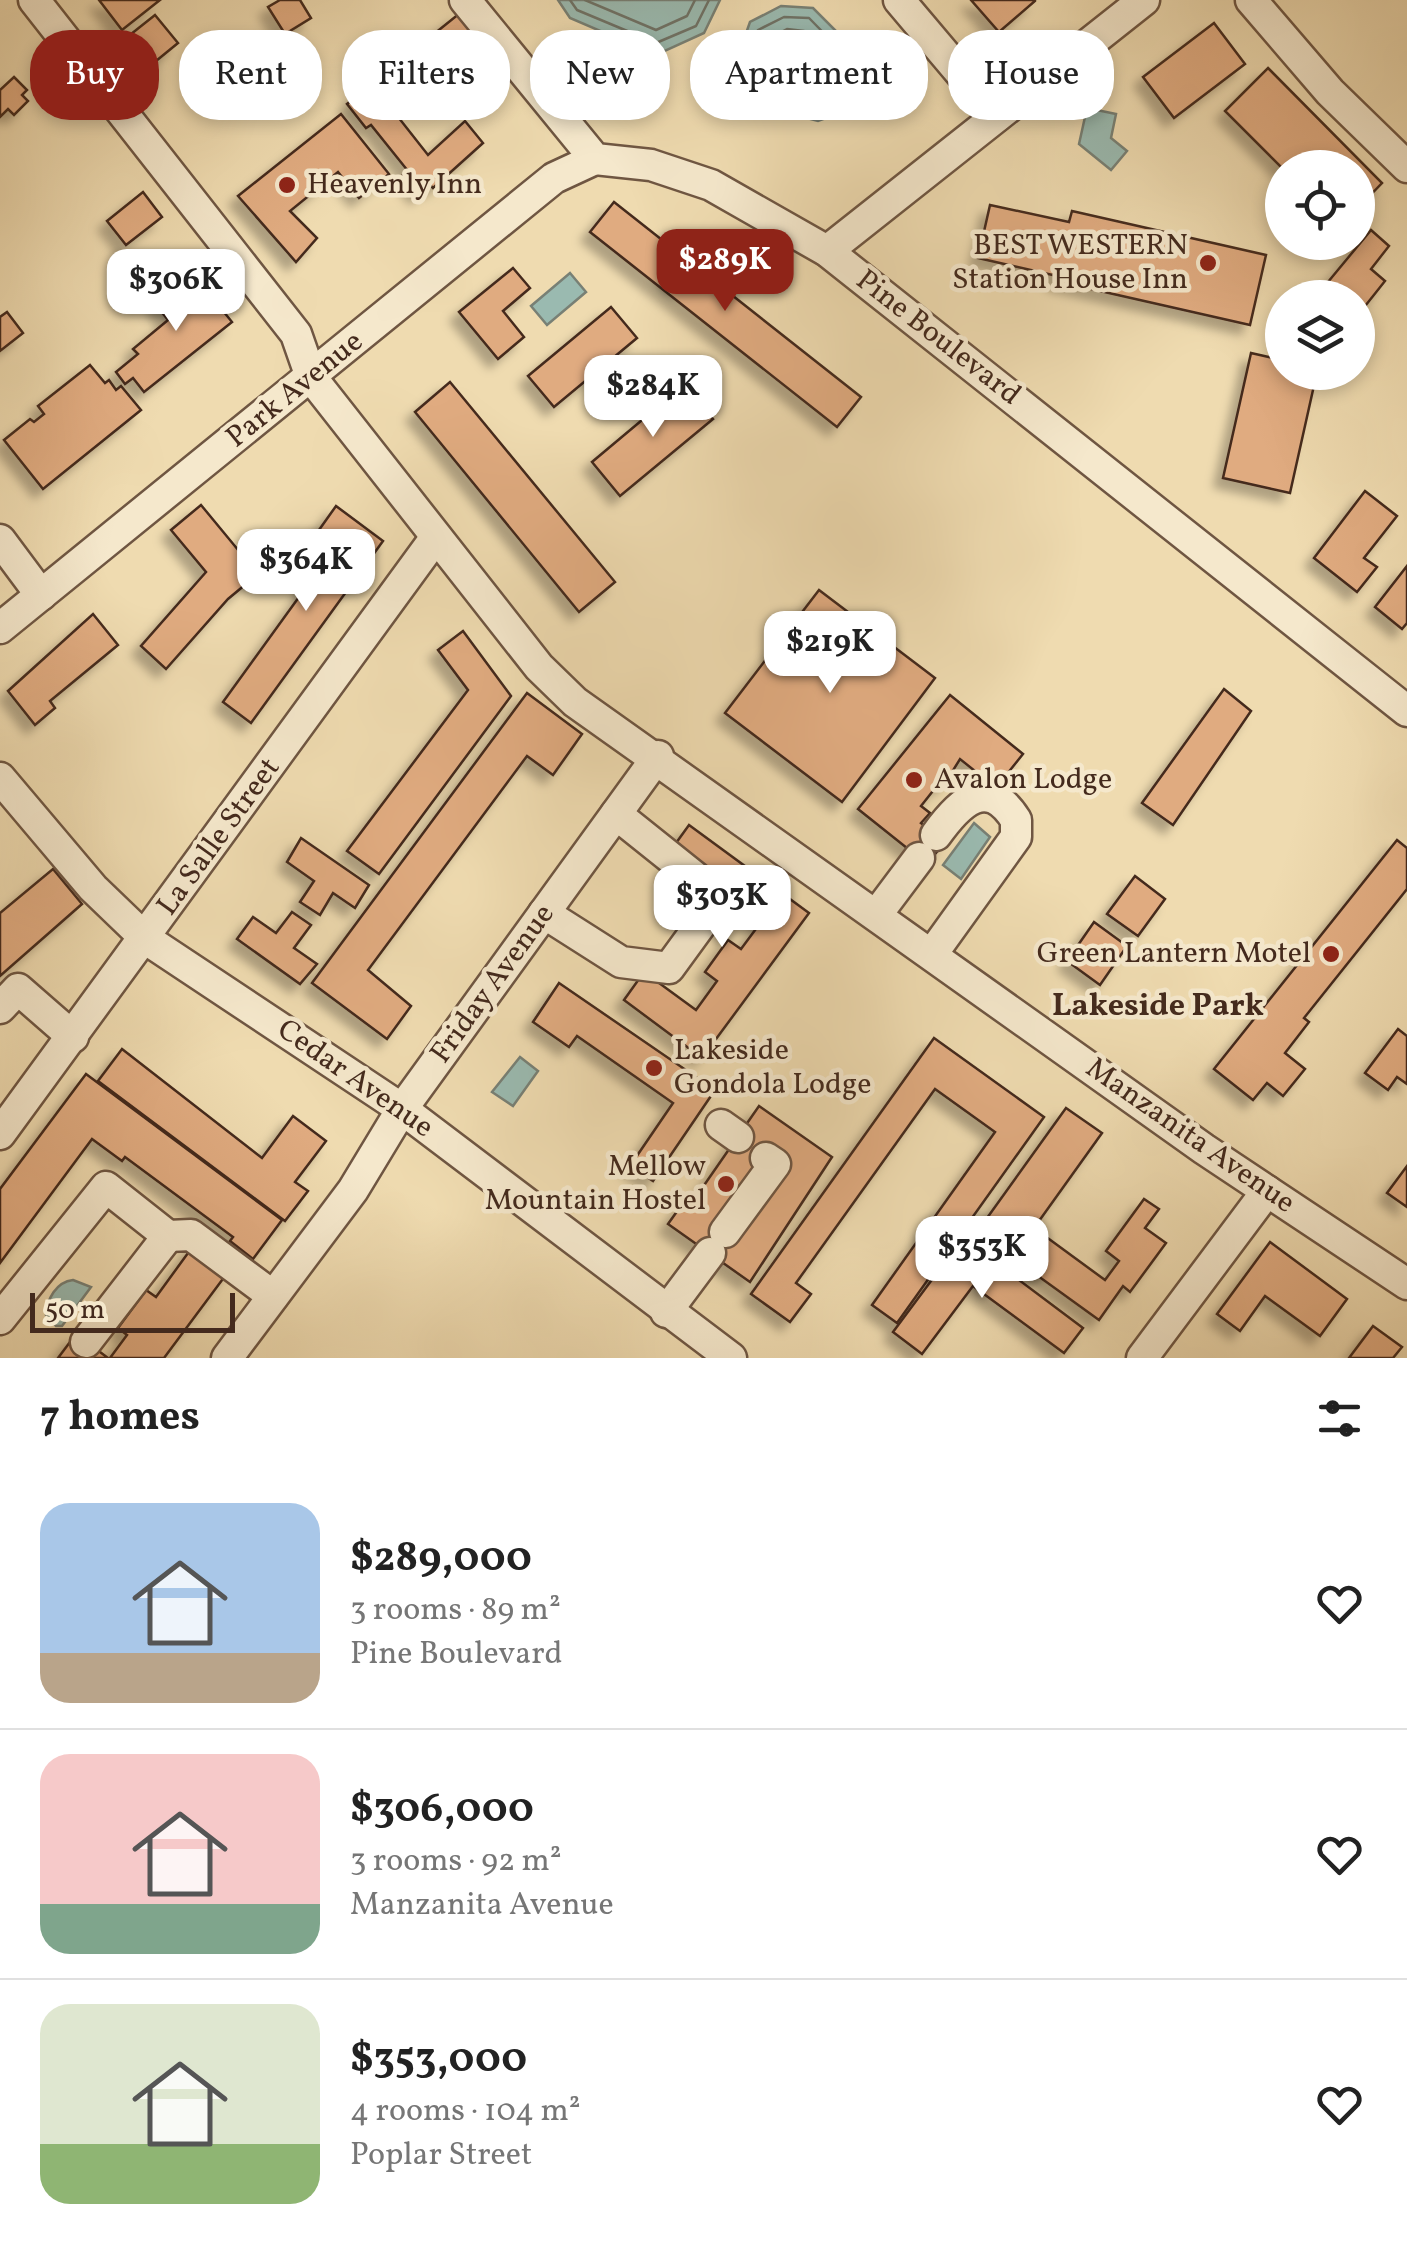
<!DOCTYPE html>
<meta charset="utf-8">
<style>
body{margin:0;font-family:Vollkorn,serif;background:#f6f6f6;color:#222;height:100vh;display:flex;flex-direction:column;font-size:38px;white-space:nowrap}
*{box-sizing:border-box;margin:0}
p{font-size:32px;color:#767676}
.icon{flex:none;width:55px;height:55px;fill:none;stroke:currentColor;stroke-width:2;stroke-linecap:round;stroke-linejoin:round}
.map{position:relative;height:1358px;overflow:hidden}
.panel{display:flex;flex-direction:column;background:#fff;flex:1}
.panel>*{flex:none}
.hud{position:absolute;left:30px;top:30px;width:1348px;height:90px;display:flex;gap:20px}
.fabs{position:absolute;left:1265px;top:150px;display:grid;gap:20px}
.fabs a{display:grid;place-items:center;width:110px;height:110px;border-radius:50%;background:#fff;box-shadow:0 5px 15px #0003;font-size:50px}
.scale{position:absolute;left:30px;bottom:25px;width:205px;box-sizing:border-box;padding-left:10px;border:5px solid #442a1d;border-top:0;font-size:28px;line-height:35px;white-space:nowrap;color:#442a1d;-webkit-text-stroke:8px #f5e8cc;paint-order:stroke}
.price{position:absolute;translate:-50% -85px;padding:0 22px;border-radius:20px;background:#fff;color:#222;font-size:32px;line-height:65px;filter:drop-shadow(0 2px 5px #0008)}
.price::after{content:'';position:absolute;left:50%;top:60px;width:30px;height:22px;margin-left:-15px;background:inherit;clip-path:polygon(0 0,100% 0,50% 100%)}
.price.current{background:#8f2418;color:#fff}
ul{padding:0;list-style:none}
li{display:flex;align-items:center;gap:30px;height:250px;padding:0 40px}
li+li{border-top:2px solid #e0e0e0}
li span{display:grid;place-items:center;flex:none;width:280px;height:200px;border-radius:30px;color:#555}
li>.icon{margin-inline-start:auto}
span .icon{width:120px;height:120px;fill:#fffc;stroke-width:1}
li b{font-size:42px}
h2{display:flex;justify-content:space-between;align-items:center;height:120px;padding:0 40px;font-size:42px}
.chip{padding:0 35px;border-radius:40px;background:#fff;box-shadow:0 5px 15px #0003;font-size:35px;line-height:90px}
.chip.current{background:#8f2418;color:#fff}
.map>svg:first-child{display:block}
</style>
<div class="map">
<svg width="1407" height="1358" viewBox="0 0 1407 1358">
<defs>
<filter id="shadow"><feDropShadow dx="-9" dy="9" stdDeviation="5" flood-color="#0004"/></filter>
</defs>
<rect width="100%" height="100%" fill="#efdbb0"/>
<filter id="stains"><feTurbulence type="fractalNoise" baseFrequency=".002" numOctaves="4"/><feColorMatrix values="0 0 0 0 .2 0 0 0 0 .09 0 0 0 0 .02 0 0 0 .5 -.17"/></filter>
<radialGradient id="worn" r=".72"><stop offset=".6" stop-color="#630" stop-opacity="0"/><stop offset="1" stop-color="#630" stop-opacity=".3"/></radialGradient>
<g fill="#9abab0" stroke="#788075" stroke-width="2.5">
<polygon points="558,0 720,0 704,33 656,55 570,18"/>
<polygon points="781,6 813,8 870,65 859,106 818,121 730,98 737,59 750,22"/>
<polygon points="1087,108 1116,114 1111,138 1127,151 1111,170 1079,144"/>
<polygon points="570,273 586,292 547,325 531,306"/>
<polygon points="974,823 990,837 961,879 943,865"/>
<polygon points="520,1057 538,1071 513,1106 492,1092"/>
<path d="M73,1280l18,7 -29,39h-6l-10,-11c1,-16 10,-33 27,-35z"/>
</g>
<g fill="none" stroke-linecap="round" stroke-linejoin="round">
<g stroke="#6f7266" stroke-width="2.5">
<polyline points="570,0 577,10 656,43 696,26 709,0"/>
<polyline points="585,0 656,30 687,16 695,0"/>
<polygon points="784,17 809,18 857,67 850,99 817,110 743,90 746,62 758,30"/>
<polygon points="787,29 804,31 843,70 840,89 816,97 758,81 768,39"/>
<polygon points="790,44 798,46 823,72 823,78 815,81 776,70 780,50"/>
</g>
</g>
<g fill="#e0ab80" stroke="#442a1d" stroke-width="2.5" filter="url(#shadow)">
<polygon points="99,0 160,0 122,30"/>
<polygon points="280,0 300,0 311,18 285,34 268,7"/>
<polygon points="971,0 1035,0 1035,1 999,32"/>
<polygon points="460,13 491,52 467,71 455,56 391,108 428,155 465,121 483,143 433,188 430,185 419,195 403,175 408,171 371,125 366,128 347,104"/>
<polygon points="155,15 178,43 134,79 111,50"/>
<polygon points="1214,23 1245,64 1174,118 1143,77"/>
<polygon points="1268,68 1382,183 1358,208 1358,168 1282,168 1225,111"/>
<polygon points="14,77 27,90 22,95 28,101 14,115 8,109 0,117 0,90"/>
<polygon points="341,114 389,174 359,198 338,172 290,211 317,238 296,262 238,196"/>
<polygon points="143,192 162,217 126,245 107,221"/>
<polygon points="614,202 861,397 837,427 590,232"/>
<polygon points="990,205 1069,222 1072,211 1266,255 1250,325 1056,281 1057,276 978,258"/>
<polygon points="1371,230 1389,246 1371,269 1385,281 1358,315 1358,298 1335,298 1323,288"/>
<polygon points="513,268 530,288 503,311 524,337 498,359 459,312"/>
<polygon points="194,275 232,322 144,392 133,378 125,384 116,372 138,354 133,349 168,320 156,305"/>
<polygon points="611,307 637,338 554,407 528,376"/>
<polygon points="7,312 23,333 0,351 0,317"/>
<polygon points="1251,353 1282,360 1282,372 1317,372 1290,493 1223,478"/>
<polygon points="90,365 105,383 109,380 116,390 121,386 141,410 43,489 4,440 30,419 34,422 44,414 38,406"/>
<polygon points="450,382 615,582 579,612 415,412"/>
<polygon points="685,384 713,419 620,496 592,462"/>
<polygon points="1365,491 1397,516 1364,558 1377,567 1357,592 1314,558"/>
<polygon points="201,505 258,574 228,599 166,669 141,646 206,572 171,530"/>
<polygon points="336,506 383,541 251,723 223,702 338,543 319,530"/>
<polygon points="1407,566 1407,623 1402,629 1375,607"/>
<polygon points="819,590 935,678 842,802 725,713"/>
<polygon points="93,614 118,645 50,701 55,708 35,725 8,691"/>
<polygon points="463,631 511,696 379,874 347,851 468,690 438,650"/>
<polygon points="1224,689 1251,711 1173,825 1142,803"/>
<polygon points="527,693 582,734 553,775 527,756 368,970 411,1006 387,1039 312,983"/>
<polygon points="950,695 1023,754 1003,779 1007,782 1000,791 960,759 944,785 940,782 921,806 930,813 921,823 945,842 927,864 858,809"/>
<polygon points="689,825 809,913 702,1058 624,1000 644,972 696,1010 717,981 705,972 728,940 741,949 764,918 671,850"/>
<polygon points="301,838 369,885 355,908 333,893 320,915 300,902 314,881 287,862"/>
<polygon points="1397,840 1407,848 1407,889 1304,1018 1309,1022 1285,1053 1305,1069 1283,1096 1267,1083 1253,1100 1214,1069"/>
<polygon points="53,869 82,904 0,976 0,913"/>
<polygon points="1135,876 1165,899 1138,936 1107,914"/>
<polygon points="292,912 311,925 294,948 317,964 300,984 237,939 253,917 276,933"/>
<polygon points="1094,922 1127,946 1100,985 1067,961"/>
<polygon points="559,983 715,1090 653,1181 630,1166 673,1103 577,1036 569,1047 533,1022"/>
<polygon points="1398,1029 1407,1036 1407,1084 1397,1077 1388,1090 1365,1073"/>
<polygon points="934,1038 1044,1117 897,1323 872,1305 995,1132 935,1089 796,1283 811,1294 790,1322 751,1294"/>
<polygon points="122,1049 262,1158 293,1116 326,1141 295,1182 308,1191 285,1221 98,1081"/>
<polygon points="86,1074 282,1220 253,1259 230,1241 233,1237 125,1157 122,1161 92,1139 0,1263 0,1189"/>
<polygon points="759,1106 832,1157 750,1282 668,1224 683,1203 689,1207"/>
<polygon points="1066,1108 1102,1133 1034,1228 1105,1280 1119,1261 1106,1251 1144,1199 1159,1209 1145,1228 1166,1243 1130,1292 1123,1286 1099,1320 977,1232"/>
<polygon points="1407,1166 1407,1207 1387,1193"/>
<polygon points="963,1238 1083,1328 1064,1353 973,1286 922,1354 893,1332"/>
<polygon points="196,1242 231,1268 164,1358 110,1358 127,1335 118,1328 146,1290 156,1297"/>
<polygon points="1270,1242 1347,1299 1320,1336 1265,1296 1240,1331 1217,1314"/>
<polygon points="1373,1326 1402,1347 1393,1358 1349,1358"/>
<polygon points="76,1334 108,1358 58,1358"/>
</g>
<g fill="none" stroke-linecap="round" stroke-linejoin="round">
<g stroke="#6f5642" stroke-width="35">
<g id="minor">
<polyline points="34,0 296,334 311,377 539,667 575,702 1204,1149 1407,1284"/>
<polyline points="465,0 595,159 651,165 711,185 827,251 1407,711"/>
<polyline points="899,0 997,116"/>
<polyline points="1251,0 1330,92 1407,167"/>
<polyline points="827,251 1144,0"/>
<polyline points="0,540 41,595"/>
<polyline points="0,628 554,178 595,159"/>
<polyline points="0,778 93,888 146,939 402,1109 731,1358"/>
<polyline points="544,913 621,962 669,968 704,920 696,878 616,814"/>
<polyline points="877,914 919,858"/>
<path d="M932,954l84,-117v-17c-29,-46 -57,-17 -80,15"/>
<polyline points="0,1008 18,989 73,1037"/>
<polyline points="721,1125 738,1137"/>
<polyline points="0,1134 436,537"/>
<polyline points="725,1232 775,1164 766,1158"/>
<polyline points="168,1236 191,1235 273,1296"/>
<polyline points="666,1312 710,1253"/>
<polyline points="0,1319 106,1187 168,1236 86,1342"/>
<polyline points="227,1358 353,1190 402,1109 658,756"/>
<polyline points="1142,1358 1267,1191"/>
</g>
</g>
<use href="#minor" stroke="#f5e8cc" stroke-width="30"/>
</g>
<g fill="#8f2418" stroke="#f5e8cc" stroke-width="4">
<circle cx="287" cy="185" r="10"/>
<circle cx="1208" cy="263" r="10"/>
<circle cx="914" cy="780" r="10"/>
<circle cx="1331" cy="954" r="10"/>
<circle cx="654" cy="1068" r="10"/>
<circle cx="726" cy="1184" r="10"/>
</g>
<g text-anchor="middle" dominant-baseline="central" stroke-width="9" stroke-linejoin="round" paint-order="stroke">
<g font-size="30" fill="#442a1d" stroke="#f5e8cc" text-anchor="start">
<text x="307" y="185">Heavenly Inn</text>
<text x="1188" y="246" text-anchor="end">BEST WESTERN<tspan x="1188" dy="34">Station House Inn</tspan></text>
<text x="934" y="780">Avalon Lodge</text>
<text x="1311" y="954" text-anchor="end">Green Lantern Motel</text>
<text x="674" y="1051">Lakeside<tspan x="674" dy="34">Gondola Lodge</tspan></text>
<text x="706" y="1167" text-anchor="end">Mellow<tspan x="706" dy="34">Mountain Hostel</tspan></text>
</g>
<g font-size="30" fill="#442a1d" stroke="#f5e8cc">
<text transform="translate(938 338) rotate(38)">Pine Boulevard</text>
<text transform="translate(295 390) rotate(-39)">Park Avenue</text>
<text transform="translate(219 837) rotate(-54)">La Salle Street</text>
<text transform="translate(493 984) rotate(-54)">Friday Avenue</text>
<text transform="translate(355 1079) rotate(35)">Cedar Avenue</text>
<text transform="translate(1190 1136) rotate(35)">Manzanita Avenue</text>
</g>
<g font-size="32" font-weight="bold" fill="#442a1d" stroke="#f5e8cc">
<text x="1158" y="1007">Lakeside Park</text>
</g>
</g>
<rect width="100%" height="100%" filter="url(#stains)"/>
<rect width="100%" height="100%" fill="url(#worn)"/>
</svg>
<div class="fabs">
<a><svg class="icon" aria-label="locate" viewBox="0 0 24 24"><circle cx="12" cy="12" r="6"/><path d="M12 2v4M12 18v4M2 12h4M18 12h4"/></svg></a>
<a><svg class="icon" aria-label="layers" viewBox="0 0 24 24"><path d="M12 4l9 5-9 5-9-5zM3 14l9 5 9-5"/></svg></a>
</div>
<div class="scale">50 m</div>
<b class="price current" style="left:725px;top:314px">$289K</b>
<b class="price" style="left:176px;top:334px">$306K</b>
<b class="price" style="left:653px;top:440px">$284K</b>
<b class="price" style="left:306px;top:614px">$364K</b>
<b class="price" style="left:830px;top:696px">$219K</b>
<b class="price" style="left:722px;top:950px">$303K</b>
<b class="price" style="left:982px;top:1301px">$353K</b>
<div class="hud">
<a class="chip current">Buy</a>
<a class="chip">Rent</a>
<a class="chip">Filters</a>
<a class="chip">New</a>
<a class="chip">Apartment</a>
<a class="chip">House</a>
</div>
</div>
<section class="panel">
<h2>7 homes<svg class="icon" aria-label="filters" viewBox="0 0 24 24"><path d="M4 7h16M4 17h16"/><circle cx="9" cy="7" r="2"/><circle cx="15" cy="17" r="2"/></svg></h2>
<ul>
<li><span style="background:linear-gradient(#a9c7e8 75%,#b9a48a 0)"><svg class="icon" aria-label="home" viewBox="0 0 24 24"><path d="M3 11l9-7 9 7M6 9v11h12V9"/></svg></span><div><b>$289,000</b><p>3 rooms · 89 m²</p><p>Pine Boulevard</p></div><svg class="icon" aria-label="heart" viewBox="0 0 24 24"><path d="M12 20l-8-8c-3-5 5-10 8-4 3-6 11-1 8 4z"/></svg></li>
<li><span style="background:linear-gradient(#f6c9c9 75%,#7fa58c 0)"><svg class="icon" aria-label="home" viewBox="0 0 24 24"><path d="M3 11l9-7 9 7M6 9v11h12V9"/></svg></span><div><b>$306,000</b><p>3 rooms · 92 m²</p><p>Manzanita Avenue</p></div><svg class="icon" aria-label="heart" viewBox="0 0 24 24"><path d="M12 20l-8-8c-3-5 5-10 8-4 3-6 11-1 8 4z"/></svg></li>
<li><span style="background:linear-gradient(#dfe7d0 70%,#8fb573 0)"><svg class="icon" aria-label="home" viewBox="0 0 24 24"><path d="M3 11l9-7 9 7M6 9v11h12V9"/></svg></span><div><b>$353,000</b><p>4 rooms · 104 m²</p><p>Poplar Street</p></div><svg class="icon" aria-label="heart" viewBox="0 0 24 24"><path d="M12 20l-8-8c-3-5 5-10 8-4 3-6 11-1 8 4z"/></svg></li>
</ul>
</section>
